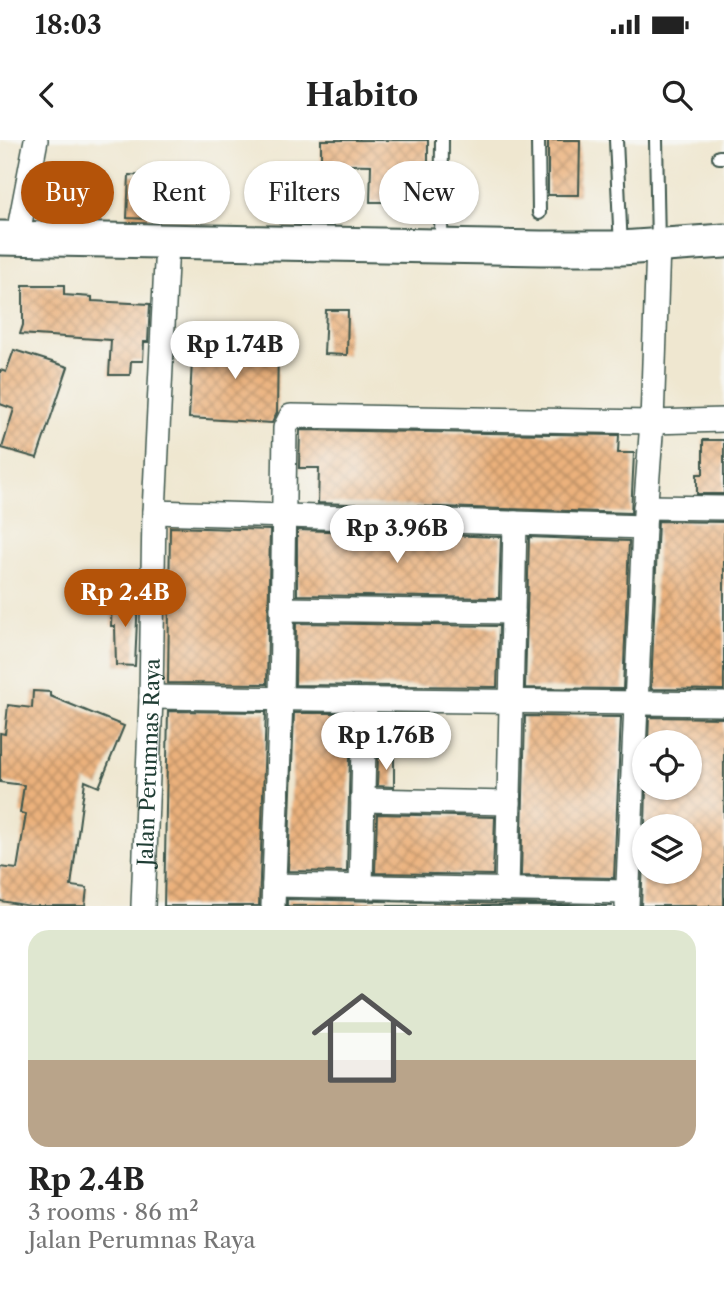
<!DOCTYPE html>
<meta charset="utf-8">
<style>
body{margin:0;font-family:"Libre Caslon Text",serif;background:#f6f6f6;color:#222;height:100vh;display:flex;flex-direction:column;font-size:26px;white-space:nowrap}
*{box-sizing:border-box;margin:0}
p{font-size:23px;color:#767676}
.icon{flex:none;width:38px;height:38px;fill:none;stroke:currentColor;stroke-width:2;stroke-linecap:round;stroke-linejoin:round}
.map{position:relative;height:766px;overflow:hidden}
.details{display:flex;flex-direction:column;background:#fff;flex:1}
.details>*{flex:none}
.banner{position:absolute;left:21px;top:21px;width:682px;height:63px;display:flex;gap:14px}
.controls{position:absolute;left:632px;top:590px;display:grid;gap:14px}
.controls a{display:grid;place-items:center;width:70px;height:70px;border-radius:50%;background:#fff;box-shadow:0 2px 5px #0004;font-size:35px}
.price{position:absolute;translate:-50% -60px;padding:0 16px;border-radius:24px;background:#fff;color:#222;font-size:23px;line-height:46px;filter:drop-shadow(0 2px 4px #0008)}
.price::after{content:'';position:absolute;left:50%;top:42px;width:21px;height:16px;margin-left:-10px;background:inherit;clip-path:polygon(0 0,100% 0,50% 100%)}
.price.selected{background:#b45309;color:#fff}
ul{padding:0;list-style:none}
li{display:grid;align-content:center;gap:14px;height:371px;padding:0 28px}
li span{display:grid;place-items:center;height:217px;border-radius:21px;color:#555}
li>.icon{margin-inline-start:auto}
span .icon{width:126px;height:126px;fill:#fffc;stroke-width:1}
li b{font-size:30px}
.tag{padding:0 24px;border-radius:32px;background:#fff;box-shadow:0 2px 5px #0004;font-size:24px;line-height:63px}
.tag.selected{background:#b45309;color:#fff}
.status{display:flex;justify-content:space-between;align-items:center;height:49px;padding:0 35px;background:#fff;direction:ltr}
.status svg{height:19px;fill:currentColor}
header{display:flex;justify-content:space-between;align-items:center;height:91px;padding:0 28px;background:#fff;font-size:32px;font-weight:700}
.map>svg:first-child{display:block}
</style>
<div class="status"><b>18:03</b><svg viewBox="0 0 49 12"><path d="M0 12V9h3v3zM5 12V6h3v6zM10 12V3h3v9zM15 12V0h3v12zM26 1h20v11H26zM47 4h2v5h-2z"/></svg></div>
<header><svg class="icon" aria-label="back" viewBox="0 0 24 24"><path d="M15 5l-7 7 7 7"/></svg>Habito<svg class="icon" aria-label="search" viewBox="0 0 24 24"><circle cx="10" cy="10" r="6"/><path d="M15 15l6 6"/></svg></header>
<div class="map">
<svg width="724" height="766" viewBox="0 0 724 766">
<defs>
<pattern id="building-cross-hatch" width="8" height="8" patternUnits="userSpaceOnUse" patternTransform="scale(1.75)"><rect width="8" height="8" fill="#ebb17b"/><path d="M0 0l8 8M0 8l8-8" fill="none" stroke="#be9166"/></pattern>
</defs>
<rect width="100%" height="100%" fill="#f6f6f2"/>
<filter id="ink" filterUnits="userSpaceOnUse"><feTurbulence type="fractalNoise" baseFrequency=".0143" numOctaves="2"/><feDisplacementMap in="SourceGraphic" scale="14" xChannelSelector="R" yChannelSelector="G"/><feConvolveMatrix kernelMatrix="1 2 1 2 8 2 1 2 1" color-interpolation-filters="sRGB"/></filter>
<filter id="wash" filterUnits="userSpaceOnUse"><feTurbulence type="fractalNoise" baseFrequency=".00686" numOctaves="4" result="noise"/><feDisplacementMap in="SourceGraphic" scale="28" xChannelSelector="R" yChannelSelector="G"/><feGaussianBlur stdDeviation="1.57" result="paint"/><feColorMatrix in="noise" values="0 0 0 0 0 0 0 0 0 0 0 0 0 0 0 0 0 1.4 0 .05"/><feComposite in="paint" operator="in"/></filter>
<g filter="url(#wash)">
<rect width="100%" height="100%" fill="#efe7d0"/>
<g id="blocks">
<g fill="url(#building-cross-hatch)">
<polygon points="321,0 428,0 428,24 404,24 403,62 370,62 371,25 321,24"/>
<polygon points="548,0 580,0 579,55 548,55"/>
<polygon points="129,35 170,37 168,67 149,66 148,79 127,78"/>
<polygon points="23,145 64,145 64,155 92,157 92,161 150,164 148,202 144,202 143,221 131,221 130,235 109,235 111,200 20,194 23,185"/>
<polygon points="326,170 348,170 347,215 324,214"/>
<polygon points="202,196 246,197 246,202 278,203 277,273 272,283 189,278 192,221 201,221"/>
<polygon points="14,210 68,227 37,318 2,308 14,269 0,264 0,230 6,232"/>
<polygon points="300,290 619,295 618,313 634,313 631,373 318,363 319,328 299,328"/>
<polygon points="703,300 724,300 724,354 697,354 697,334 703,334"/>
<polygon points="658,381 724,382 724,550 651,549"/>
<polygon points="170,387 270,390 267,544 168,543"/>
<polygon points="297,390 501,397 499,458 297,455"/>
<polygon points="529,397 629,401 623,549 525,548"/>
<polygon points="112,456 138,457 135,526 116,525 115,486 111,486"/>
<polygon points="296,483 499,486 497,547 295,545"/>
<polygon points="33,551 50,552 50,556 124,586 99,647 85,641 71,746 87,748 85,766 30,766 0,761 0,727 17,729 26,674 20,673 24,645 0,642 0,593 5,594 8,565 32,568"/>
<polygon points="168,571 266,572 259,766 164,766"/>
<polygon points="294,573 344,573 343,615 350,615 347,732 288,731"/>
<polygon points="525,576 621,577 614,738 521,736"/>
<polygon points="649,577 724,578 724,766 641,766 644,699 644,732 690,732 690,686 645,686 646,648 690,648 690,602 648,602"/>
<polygon points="378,618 394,618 394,647 377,646"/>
<polygon points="377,674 495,677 493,735 375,733"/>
<polygon points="287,759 613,766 287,766"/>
</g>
</g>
</g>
<g filter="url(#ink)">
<use href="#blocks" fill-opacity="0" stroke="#3e564b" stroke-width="2"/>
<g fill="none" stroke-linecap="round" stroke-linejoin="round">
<g stroke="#3e564b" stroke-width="16">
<g id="lane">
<polyline points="538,0 539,73"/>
<polyline points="616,0 621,108"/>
<polyline points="656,0 658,105"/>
<polyline points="719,17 724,17"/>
<polyline points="441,105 442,0"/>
</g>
</g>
<g stroke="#3e564b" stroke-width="26">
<g id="street">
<polyline points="17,99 36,0"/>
<polyline points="645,367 724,368"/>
<polyline points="154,372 644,387"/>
<polyline points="282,469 513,472"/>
<polyline points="151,557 724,564"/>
<polyline points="363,660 509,663"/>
<polyline points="274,745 627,752"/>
<polyline points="361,745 365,560"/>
<polyline points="507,750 515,383"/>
<path id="s1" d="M143,766l8,-209 3,-185 13,-269"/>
<polyline points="273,766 281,559 285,288 291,276 652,282 724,280"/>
<polyline points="627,766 644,387 652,282 658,105"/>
</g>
</g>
<g stroke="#3e564b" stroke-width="37">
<polyline id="secondary" points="0,98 541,108 621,108 724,101"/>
</g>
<use href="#lane" stroke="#fff" stroke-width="12"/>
<use href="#street" stroke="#fff" stroke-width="23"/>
<use href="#secondary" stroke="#fff" stroke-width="33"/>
</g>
</g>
<g text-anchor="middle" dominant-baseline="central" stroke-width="7" stroke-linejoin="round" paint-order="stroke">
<g font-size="21" fill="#1f3d34" stroke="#f6f6f2">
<text stroke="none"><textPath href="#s1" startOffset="144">Jalan Perumnas Raya</textPath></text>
</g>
</g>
</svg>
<div class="controls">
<a><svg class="icon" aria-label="locate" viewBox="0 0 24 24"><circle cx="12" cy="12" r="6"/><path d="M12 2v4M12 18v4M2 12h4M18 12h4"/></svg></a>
<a><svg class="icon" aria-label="layers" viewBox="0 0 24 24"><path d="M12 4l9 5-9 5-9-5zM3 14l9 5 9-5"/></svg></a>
</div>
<b class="price" style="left:235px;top:241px">Rp 1.74B</b>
<b class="price" style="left:397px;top:425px">Rp 3.96B</b>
<b class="price selected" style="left:125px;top:489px">Rp 2.4B</b>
<b class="price" style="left:386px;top:632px">Rp 1.76B</b>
<div class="banner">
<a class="tag selected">Buy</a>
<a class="tag">Rent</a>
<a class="tag">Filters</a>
<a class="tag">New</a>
</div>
</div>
<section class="details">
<ul>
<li><span style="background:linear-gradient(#dfe7d0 60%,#b9a48a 0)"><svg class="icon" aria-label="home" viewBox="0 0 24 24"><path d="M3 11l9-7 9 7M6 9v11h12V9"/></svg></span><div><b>Rp 2.4B</b><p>3 rooms · 86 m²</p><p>Jalan Perumnas Raya</p></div></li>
</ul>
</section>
